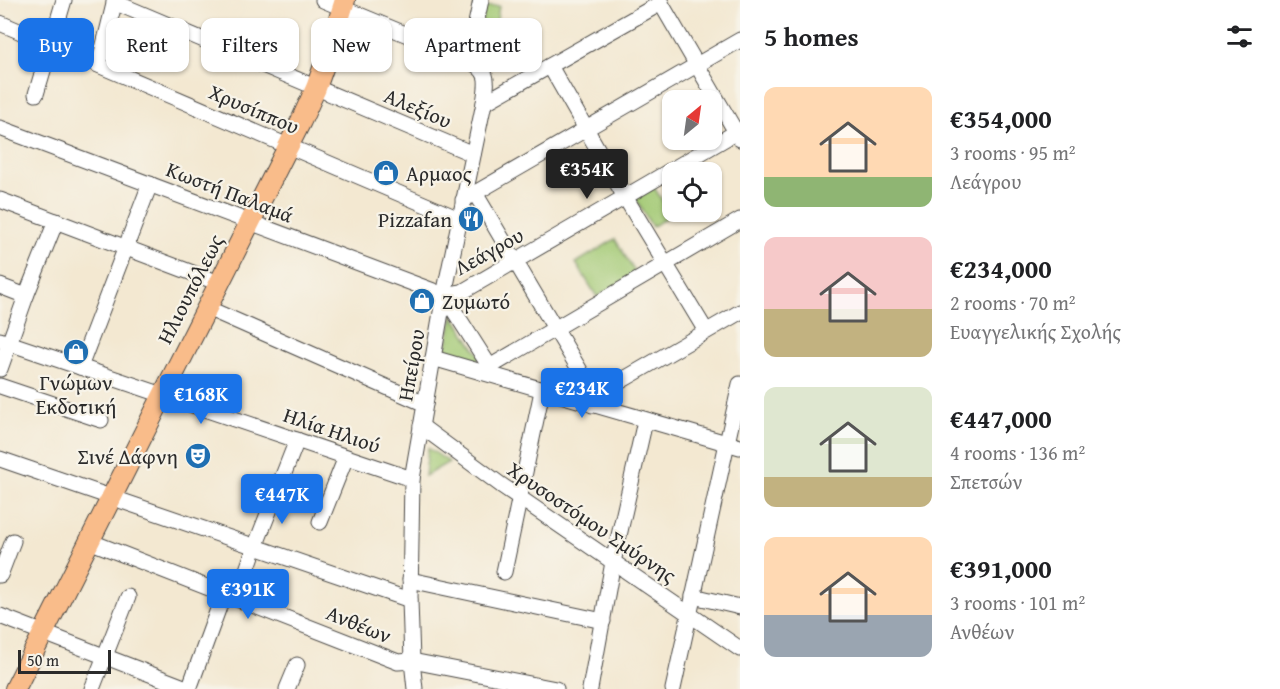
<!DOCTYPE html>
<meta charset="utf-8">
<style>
body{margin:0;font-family:"Gentium Book Plus",serif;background:#f6f6f6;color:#202124;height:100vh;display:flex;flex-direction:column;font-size:22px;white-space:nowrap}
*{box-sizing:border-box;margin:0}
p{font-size:20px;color:#757577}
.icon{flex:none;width:33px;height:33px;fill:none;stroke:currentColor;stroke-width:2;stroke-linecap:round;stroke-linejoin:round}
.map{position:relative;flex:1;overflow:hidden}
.side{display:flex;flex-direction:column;background:#fff;width:540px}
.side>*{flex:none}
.top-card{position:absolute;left:18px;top:18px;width:570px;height:54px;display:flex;gap:12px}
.needle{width:39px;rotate:29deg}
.fabs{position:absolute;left:662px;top:90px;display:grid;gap:12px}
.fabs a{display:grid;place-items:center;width:60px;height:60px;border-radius:12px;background:#fff;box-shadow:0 2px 4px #0004;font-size:30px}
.scale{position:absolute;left:18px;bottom:15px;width:93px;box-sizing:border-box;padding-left:6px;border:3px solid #2b2b2b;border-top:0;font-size:16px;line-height:21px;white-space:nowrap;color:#2b2b2b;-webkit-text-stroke:4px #f7f3e8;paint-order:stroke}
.price{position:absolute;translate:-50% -51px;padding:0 14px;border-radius:6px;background:#1a73e8;color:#fff;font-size:20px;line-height:39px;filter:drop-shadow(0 2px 3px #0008)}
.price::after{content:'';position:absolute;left:50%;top:36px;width:18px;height:14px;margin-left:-9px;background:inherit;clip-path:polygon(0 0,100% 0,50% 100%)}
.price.active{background:#222;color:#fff}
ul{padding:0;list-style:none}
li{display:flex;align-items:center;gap:18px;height:150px;padding:0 24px}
li span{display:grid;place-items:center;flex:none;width:168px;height:120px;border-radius:12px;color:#555}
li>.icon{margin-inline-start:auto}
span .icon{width:72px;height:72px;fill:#fffc;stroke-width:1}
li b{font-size:26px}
h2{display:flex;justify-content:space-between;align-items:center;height:72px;padding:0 24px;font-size:26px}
.tag{padding:0 21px;border-radius:12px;background:#fff;box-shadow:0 2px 4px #0004;font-size:21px;line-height:54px}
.tag.active{background:#1a73e8;color:#fff}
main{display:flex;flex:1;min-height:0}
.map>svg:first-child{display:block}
</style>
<main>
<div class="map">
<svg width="740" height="689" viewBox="0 0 740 689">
<rect width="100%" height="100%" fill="#f7f3e8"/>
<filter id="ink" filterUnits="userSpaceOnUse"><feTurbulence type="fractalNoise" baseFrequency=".0167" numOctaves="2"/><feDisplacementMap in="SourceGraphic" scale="12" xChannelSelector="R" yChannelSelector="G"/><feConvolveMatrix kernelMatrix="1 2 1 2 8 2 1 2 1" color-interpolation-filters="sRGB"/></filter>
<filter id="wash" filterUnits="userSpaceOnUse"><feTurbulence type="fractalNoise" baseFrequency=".008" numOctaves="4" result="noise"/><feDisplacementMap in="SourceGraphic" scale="24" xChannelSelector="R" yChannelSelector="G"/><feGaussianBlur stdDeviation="1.35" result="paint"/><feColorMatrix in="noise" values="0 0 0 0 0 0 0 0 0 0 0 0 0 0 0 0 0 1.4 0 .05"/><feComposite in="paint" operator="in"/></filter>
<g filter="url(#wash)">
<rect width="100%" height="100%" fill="#f3e8d1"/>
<g fill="#a2c973" stroke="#667a4f" stroke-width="1.5">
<polygon points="499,6 493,46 480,45 484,7"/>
<polygon points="654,187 671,215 652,227 635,198"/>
<polygon points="615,239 636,274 597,297 576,263"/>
<polygon points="453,315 481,358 472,363 445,354"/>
<polygon points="428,448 449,462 425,476"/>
</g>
</g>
<g filter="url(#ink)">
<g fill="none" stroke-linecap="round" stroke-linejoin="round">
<g stroke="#494744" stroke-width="17">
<g id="minor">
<path d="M323,0l145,60c23,12 19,21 16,43l-40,192 -32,184 -2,121 2,61 3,28"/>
<polyline points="659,0 740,139"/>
<polyline points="114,2 473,154"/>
<polyline points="0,23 459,219"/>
<polyline points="468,60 481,0"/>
<polyline points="99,65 115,0"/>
<polyline points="550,66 625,197 706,331"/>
<polyline points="36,94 64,0"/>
<polyline points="484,103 661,3"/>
<polyline points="0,128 444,295"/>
<polyline points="475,193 595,396"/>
<polyline points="0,200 219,283"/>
<polyline points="463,200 740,40"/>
<polyline points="0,286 26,296"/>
<polyline points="444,295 462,292 740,130"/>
<polyline points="444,295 490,367"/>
<polyline points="207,308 425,404"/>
<polyline points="0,340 412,479"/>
<polyline points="433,358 740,447"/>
<polyline points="80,367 150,184"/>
<polyline points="0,369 26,296 56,221"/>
<polyline points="481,372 740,220"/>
<polyline points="0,386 101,420"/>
<polyline points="592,405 595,396 740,312"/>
<polyline points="421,426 501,485 740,649"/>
<polyline points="0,459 410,600"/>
<polyline points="320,522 346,457"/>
<polyline points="89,541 398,662 412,661 556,689"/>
<polyline points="504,572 542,391"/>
<polyline points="0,575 13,541"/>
<polyline points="410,580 603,621"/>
<polyline points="693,596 740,607"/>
<polyline points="237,598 255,547 297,440"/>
<polyline points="0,616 189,689"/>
<polyline points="92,689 128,597"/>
<polyline points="189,689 224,593"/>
<polyline points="287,689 297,665"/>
<polyline points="590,689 613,562 645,421"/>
<polyline points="673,689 740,384"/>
</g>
</g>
<g stroke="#494744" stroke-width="22">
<polyline id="major" points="15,689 301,121 316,88 327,57 345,0"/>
</g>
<use href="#minor" stroke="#fff" stroke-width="15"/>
<use href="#major" stroke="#f9bc8a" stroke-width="20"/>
</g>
</g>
<defs>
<g id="shop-disc" transform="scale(1.35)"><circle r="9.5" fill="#1f6fb2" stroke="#f7f3e8"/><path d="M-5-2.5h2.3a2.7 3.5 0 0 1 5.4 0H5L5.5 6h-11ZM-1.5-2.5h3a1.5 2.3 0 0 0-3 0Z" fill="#fff"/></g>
<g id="restaurant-disc" transform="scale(1.35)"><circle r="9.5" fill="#1f6fb2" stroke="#f7f3e8"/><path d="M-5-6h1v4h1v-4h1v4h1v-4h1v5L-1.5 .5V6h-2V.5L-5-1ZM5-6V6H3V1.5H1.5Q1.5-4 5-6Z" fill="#fff"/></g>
<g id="theatre-disc" transform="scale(1.35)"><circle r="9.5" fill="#1f6fb2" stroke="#f7f3e8"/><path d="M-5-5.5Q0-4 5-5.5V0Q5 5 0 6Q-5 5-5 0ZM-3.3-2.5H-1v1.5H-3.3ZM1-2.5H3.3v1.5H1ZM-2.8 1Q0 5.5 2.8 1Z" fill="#fff"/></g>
</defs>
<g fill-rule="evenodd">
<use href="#shop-disc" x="386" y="173"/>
<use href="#restaurant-disc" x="471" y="219"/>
<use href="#shop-disc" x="422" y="301"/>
<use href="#shop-disc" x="76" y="352"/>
<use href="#theatre-disc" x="198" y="456"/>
</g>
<g text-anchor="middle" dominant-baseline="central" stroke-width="4.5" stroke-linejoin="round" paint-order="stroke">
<g font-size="21" fill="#2b2b2b" stroke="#f7f3e8">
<text transform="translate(418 108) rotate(23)">Αλεξίου</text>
<text transform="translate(254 109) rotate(23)">Χρυσίππου</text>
<text transform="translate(230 192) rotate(21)">Κωστή Παλαμά</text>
<text transform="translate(489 251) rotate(-29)">Λεάγρου</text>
<text transform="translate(190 289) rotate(-63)">Ηλιουπόλεως</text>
<text transform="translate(411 365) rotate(-80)">Ηπείρου</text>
<text transform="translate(332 430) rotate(19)">Ηλία Ηλιού</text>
<text transform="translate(592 522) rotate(34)">Χρυσοστόμου Σμύρνης</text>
<text transform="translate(359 624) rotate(22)">Ανθέων</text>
</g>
<g font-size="21" fill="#2b2b2b" stroke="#f7f3e8" text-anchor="start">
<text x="406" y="173">Αρμαος</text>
<text x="452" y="219" text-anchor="end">Pizzafan</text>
<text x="442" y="301">Ζυμωτό</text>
<text x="76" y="382" text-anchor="middle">Γνώμων<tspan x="76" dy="24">Εκδοτική</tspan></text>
<text x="178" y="456" text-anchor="end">Σινέ Δάφνη</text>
</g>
</g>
</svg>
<div class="fabs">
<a><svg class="needle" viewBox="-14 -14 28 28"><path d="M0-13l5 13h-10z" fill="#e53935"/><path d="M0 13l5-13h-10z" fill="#757577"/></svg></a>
<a><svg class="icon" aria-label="locate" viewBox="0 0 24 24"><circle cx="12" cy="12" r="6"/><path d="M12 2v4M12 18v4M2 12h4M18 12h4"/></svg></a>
</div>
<div class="scale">50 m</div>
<b class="price active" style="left:587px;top:200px">€354K</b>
<b class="price" style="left:582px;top:419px">€234K</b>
<b class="price" style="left:201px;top:425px">€168K</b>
<b class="price" style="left:282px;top:525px">€447K</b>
<b class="price" style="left:248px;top:620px">€391K</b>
<div class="top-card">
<a class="tag active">Buy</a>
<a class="tag">Rent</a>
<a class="tag">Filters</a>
<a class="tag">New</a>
<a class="tag">Apartment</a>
</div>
</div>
<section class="side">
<h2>5 homes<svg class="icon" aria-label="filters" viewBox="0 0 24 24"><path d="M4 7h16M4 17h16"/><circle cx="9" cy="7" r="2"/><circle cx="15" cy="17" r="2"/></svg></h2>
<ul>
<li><span style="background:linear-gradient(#ffd9b3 75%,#8fb573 0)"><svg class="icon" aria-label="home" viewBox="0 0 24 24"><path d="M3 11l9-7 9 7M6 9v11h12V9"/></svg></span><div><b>€354,000</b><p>3 rooms · 95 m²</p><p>Λεάγρου</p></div></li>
<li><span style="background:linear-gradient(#f6c9c9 60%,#c2b280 0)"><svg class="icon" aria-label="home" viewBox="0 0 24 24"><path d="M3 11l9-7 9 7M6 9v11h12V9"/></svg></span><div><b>€234,000</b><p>2 rooms · 70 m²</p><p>Ευαγγελικής Σχολής</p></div></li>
<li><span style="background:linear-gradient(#dfe7d0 75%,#c2b280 0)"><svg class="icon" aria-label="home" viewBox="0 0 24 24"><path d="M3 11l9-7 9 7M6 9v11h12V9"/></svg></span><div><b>€447,000</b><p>4 rooms · 136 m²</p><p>Σπετσών</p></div></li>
<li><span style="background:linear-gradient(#ffd9b3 65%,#9aa5b1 0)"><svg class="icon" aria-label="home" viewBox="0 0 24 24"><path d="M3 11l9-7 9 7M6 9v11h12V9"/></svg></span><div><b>€391,000</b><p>3 rooms · 101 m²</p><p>Ανθέων</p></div></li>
</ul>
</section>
</main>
